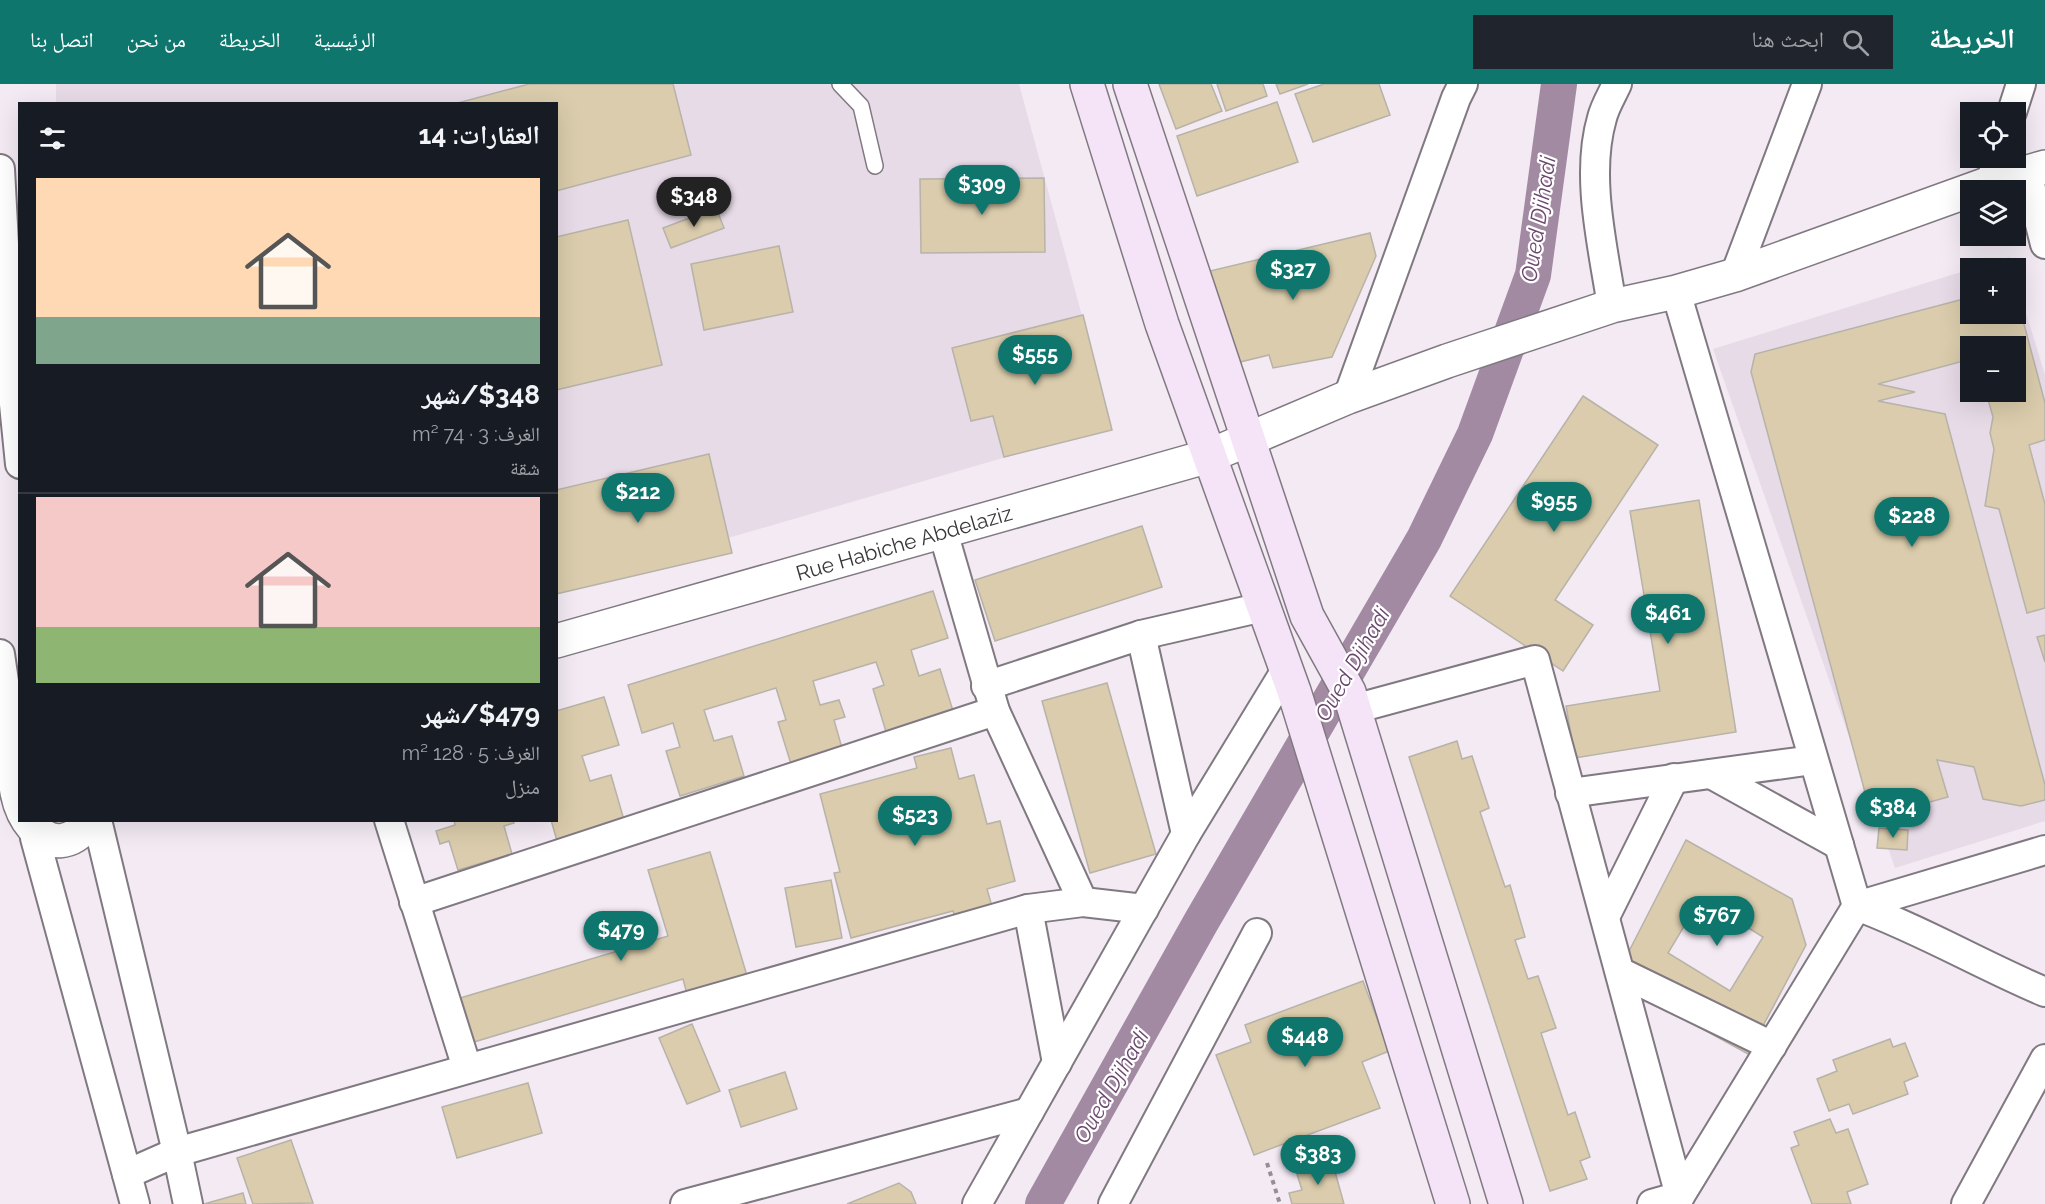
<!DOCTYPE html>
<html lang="ar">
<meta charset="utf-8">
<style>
body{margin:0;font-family:Raleway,"Noto Naskh Arabic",sans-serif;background:#20242c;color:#f1f3f6;direction:rtl;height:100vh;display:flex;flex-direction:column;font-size:22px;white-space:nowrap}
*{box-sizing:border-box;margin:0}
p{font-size:20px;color:#9ea1a6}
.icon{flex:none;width:33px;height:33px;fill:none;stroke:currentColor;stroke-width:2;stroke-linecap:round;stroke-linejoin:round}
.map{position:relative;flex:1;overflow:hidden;direction:ltr}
.sheet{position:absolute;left:18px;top:18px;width:540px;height:720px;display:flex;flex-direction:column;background:#171b24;border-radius:0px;box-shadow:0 6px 24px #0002;direction:rtl}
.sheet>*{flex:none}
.controls{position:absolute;left:1960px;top:18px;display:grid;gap:12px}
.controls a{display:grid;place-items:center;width:66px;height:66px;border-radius:0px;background:#171b24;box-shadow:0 6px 24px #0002;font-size:30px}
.price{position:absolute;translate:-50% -51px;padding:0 14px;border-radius:21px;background:#0f766e;color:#fff;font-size:20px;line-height:39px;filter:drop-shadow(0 2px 3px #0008)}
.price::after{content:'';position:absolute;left:50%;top:36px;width:18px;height:14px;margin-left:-9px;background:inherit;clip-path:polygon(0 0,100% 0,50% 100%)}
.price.selected{background:#222;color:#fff}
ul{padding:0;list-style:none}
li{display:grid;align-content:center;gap:12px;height:318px;padding:0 18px}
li+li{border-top:2px solid #363941}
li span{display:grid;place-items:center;height:186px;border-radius:0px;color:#555}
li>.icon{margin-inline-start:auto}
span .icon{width:108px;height:108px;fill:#fffc;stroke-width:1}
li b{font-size:26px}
h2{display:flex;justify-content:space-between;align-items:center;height:72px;padding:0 18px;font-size:26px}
header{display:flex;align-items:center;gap:36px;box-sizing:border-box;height:84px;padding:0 30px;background:#0f766e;color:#fff}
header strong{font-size:28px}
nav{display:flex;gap:33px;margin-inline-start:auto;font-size:21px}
.search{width:420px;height:54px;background:#20242c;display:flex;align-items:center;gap:15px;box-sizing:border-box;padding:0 21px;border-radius:0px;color:#9ea1a6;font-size:22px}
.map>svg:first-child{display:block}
</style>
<header>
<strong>الخريطة</strong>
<div class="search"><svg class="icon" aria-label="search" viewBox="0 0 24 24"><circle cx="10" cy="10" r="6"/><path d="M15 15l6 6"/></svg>ابحث هنا</div>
<nav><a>الرئيسية</a><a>الخريطة</a><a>من نحن</a><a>اتصل بنا</a></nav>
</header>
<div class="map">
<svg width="2045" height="1120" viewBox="0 0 2045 1120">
<rect width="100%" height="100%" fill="#f3eaf3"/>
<g fill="#e7dbe8" fill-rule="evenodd">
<polygon points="56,0 1019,0 1112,342 557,504 556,20 56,20"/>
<polygon points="2009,173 2012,184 1973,184"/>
<path d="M1971,185v45h45v-34l29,95v446l-150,47 -182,-519zM1971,262h45v46h-45z"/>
</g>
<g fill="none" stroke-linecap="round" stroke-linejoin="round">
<polyline stroke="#a28aa3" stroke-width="36" points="1043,1120 1201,838 1424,455 1475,350 1533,191 1559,0"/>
</g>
<g fill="#daccac" stroke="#b7b3a9" stroke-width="1.5" fill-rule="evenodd">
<polygon points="529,0 673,0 691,71 556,107 556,20 454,20"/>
<polygon points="1159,0 1211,0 1222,27 1176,45"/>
<polygon points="1217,0 1263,0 1267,12 1226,27"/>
<polygon points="1276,0 1308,0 1280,10"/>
<polygon points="1324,0 1379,0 1390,31 1313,58 1295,10"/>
<polygon points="1277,18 1298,78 1197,112 1177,52"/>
<polygon points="1044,94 1045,168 921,169 920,95"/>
<polygon points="716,124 724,144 671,164 663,144"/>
<polygon points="628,136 662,281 556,306 556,153"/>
<polygon points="1370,149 1376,172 1332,273 1273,284 1269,271 1232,280 1210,187"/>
<polygon points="779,162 793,228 704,246 691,180"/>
<polygon points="2016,210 2045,319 2045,356 2029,361 2045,420 2045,524 2027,529 1999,425 1985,422 1994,365 1990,349 1993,333 1986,308 2016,308 2016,262 1971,262 1971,275 1878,300 1915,308 1878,317 1945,330 2045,701 2045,716 2021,722 1983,715 1974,683 1937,676 1948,713 1872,734 1751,288 1755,270 1971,213 1971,230 2016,230"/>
<polygon points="1083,231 1112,346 1004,373 993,332 971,337 952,264"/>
<polygon points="1583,312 1658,361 1555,516 1593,541 1563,587 1450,512"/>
<polygon points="709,370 732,469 556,510 556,406"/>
<polygon points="1699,416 1736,648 1575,674 1566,622 1660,607 1630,427"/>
<polygon points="1142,442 1162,503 995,557 975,496"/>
<polygon points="933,507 948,554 911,566 919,592 940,585 954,630 887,651 873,605 884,601 876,578 813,597 820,621 839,616 845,633 834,636 842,664 791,680 778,638 786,636 776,604 704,626 714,657 732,652 744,692 680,712 666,667 680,663 673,639 642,649 628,601"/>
<polygon points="2045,551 2045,578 2037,553"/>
<polygon points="1107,599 1156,770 1090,789 1042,617"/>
<polygon points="604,613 619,661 582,672 590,697 611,691 624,736 557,757 551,736 556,736 556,627"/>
<polygon points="1457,657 1462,675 1472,672 1489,724 1480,728 1505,803 1510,801 1525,853 1515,856 1528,895 1538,892 1556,944 1541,949 1568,1031 1575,1028 1590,1073 1580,1077 1587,1095 1550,1107 1409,673"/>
<polygon points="951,664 959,695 974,691 987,740 1000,737 1015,797 987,805 993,826 956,836 953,827 851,854 834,789 840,788 820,710 917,684 914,673"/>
<polygon points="454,736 513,736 514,739 504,742 512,770 458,786 449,757 440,760 436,747 455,741"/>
<polygon points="1879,744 1908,746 1907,766 1877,764"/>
<path d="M1686,756l106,59 14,46 -58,109 -111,-61 -11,-36zM1701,814l62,39 -33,54 -62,-38z"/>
<polygon points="710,768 748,895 688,914 683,895 454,964 440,920 668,852 648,786"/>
<polygon points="831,796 842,854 796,863 785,804"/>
<polygon points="1363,897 1389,967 1362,978 1380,1024 1254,1071 1216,971 1251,958 1245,941"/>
<polygon points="692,940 720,1007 687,1020 659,954"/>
<polygon points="1890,955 1893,963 1905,959 1918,992 1904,998 1908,1010 1853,1030 1849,1020 1829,1027 1817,995 1837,987 1833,976"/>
<polygon points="785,988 797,1025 741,1043 729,1006"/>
<polygon points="528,999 542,1049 457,1074 442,1023"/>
<polygon points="1830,1035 1836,1049 1848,1045 1868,1100 1847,1108 1851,1120 1812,1120 1791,1064 1799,1061 1794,1048"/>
<polygon points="291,1056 313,1119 253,1120 237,1074"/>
<polygon points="1332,1077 1344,1120 1292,1120 1289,1109 1302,1106 1296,1087"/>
<polygon points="899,1099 911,1108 916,1120 847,1120"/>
<polygon points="243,1109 246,1120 204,1120"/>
</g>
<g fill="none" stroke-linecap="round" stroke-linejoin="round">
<g stroke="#807981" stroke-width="18">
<polyline id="service" points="840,0 861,22 875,82"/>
</g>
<g stroke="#807981" stroke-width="32">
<g id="minor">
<polyline points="2012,28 2021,0"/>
<polyline points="0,85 11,290 20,380"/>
<polyline points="2027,89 2045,160"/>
<polyline points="1990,99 1998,74"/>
<polyline points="1735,191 1807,0"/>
<polyline points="1676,208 1857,822"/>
<path d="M1612,222c-9,-59 -27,-130 -10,-188 3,-12 10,-23 15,-34"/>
<polyline points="1348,313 1456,14 1463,0"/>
<polyline points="943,448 995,627 1083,818"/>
<polyline points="1141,551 1186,750"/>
<polyline points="0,570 6,611 10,675"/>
<polyline points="986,602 1141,551 1263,523"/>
<polyline points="1354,625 1535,576 1680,1112 1652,1120"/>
<polyline points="1711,690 1839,761"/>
<polyline points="1570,709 1813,676"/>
<polyline points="97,736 177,1068 188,1120"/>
<polyline points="389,736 467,984"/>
<polyline points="35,754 135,1120"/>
<polyline points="414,818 995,627"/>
<path d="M1857,822c65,24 124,59 188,86"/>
<polyline points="1028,825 1057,979"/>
<polyline points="1605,833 1674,694"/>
<polyline points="1620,888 1772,962"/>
<polyline points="127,1090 177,1068 1028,825 1083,818 1144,825"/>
<polyline points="1680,1112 1857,822 2045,766"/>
<polyline points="685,1120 1029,1028"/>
<polyline points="977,1120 1186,750 1286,586"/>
<polyline points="1113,1120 1257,849"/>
<polyline points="1966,1120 2045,975"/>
</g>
</g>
<g stroke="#807981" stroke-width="36">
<g id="tertiary">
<polyline points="556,557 1209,372 1348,313 1447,277 1612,222 1676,208 1735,191 1990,99 2045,83"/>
<path d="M20,666c-20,57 32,126 70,70"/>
</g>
</g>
<g stroke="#807981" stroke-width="36">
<g id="secondary">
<polyline points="1087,0 1162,240 1294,607 1453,1120"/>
<polyline points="1130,0 1307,532 1349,608 1506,1120"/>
</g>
</g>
<polyline stroke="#958f95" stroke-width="4" stroke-dasharray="4.5 4.5" stroke-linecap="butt" points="1267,1079 1280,1120"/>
<use href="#service" stroke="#fff" stroke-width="15"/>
<use href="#minor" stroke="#fff" stroke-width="28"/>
<use href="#tertiary" stroke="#fff" stroke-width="33"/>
<use href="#secondary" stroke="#f5e3f7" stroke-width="33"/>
</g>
<g text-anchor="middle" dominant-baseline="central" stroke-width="4.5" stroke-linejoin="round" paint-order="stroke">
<g font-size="21" fill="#393639" stroke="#fff">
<text transform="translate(904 459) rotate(-16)">Rue Habiche Abdelaziz</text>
</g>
<g font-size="22" font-style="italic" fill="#6b476e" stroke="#fff">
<text transform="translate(1538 135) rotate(-81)">Oued Djihadi</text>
<text transform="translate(1352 580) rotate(-60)">Oued Djihadi</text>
<text transform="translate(1111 1002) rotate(-60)">Oued Djihadi</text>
</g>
</g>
</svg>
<div class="controls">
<a><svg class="icon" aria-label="locate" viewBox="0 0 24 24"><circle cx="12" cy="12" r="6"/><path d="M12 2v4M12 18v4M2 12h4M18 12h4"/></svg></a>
<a><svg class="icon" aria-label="layers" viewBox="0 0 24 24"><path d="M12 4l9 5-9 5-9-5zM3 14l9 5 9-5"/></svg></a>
<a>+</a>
<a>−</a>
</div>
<b class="price" style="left:982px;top:132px">$309</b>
<b class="price selected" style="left:694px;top:144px">$348</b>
<b class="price" style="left:1293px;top:217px">$327</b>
<b class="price" style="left:1035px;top:302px">$555</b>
<b class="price" style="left:638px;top:440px">$212</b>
<b class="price" style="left:1554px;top:449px">$955</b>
<b class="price" style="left:1912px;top:464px">$228</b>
<b class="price" style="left:1668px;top:561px">$461</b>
<b class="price" style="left:1893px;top:755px">$384</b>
<b class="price" style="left:915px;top:763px">$523</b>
<b class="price" style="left:1717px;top:863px">$767</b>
<b class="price" style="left:621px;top:878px">$479</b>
<b class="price" style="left:1305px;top:984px">$448</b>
<b class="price" style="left:1318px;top:1102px">$383</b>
<section class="sheet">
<h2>العقارات: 14<svg class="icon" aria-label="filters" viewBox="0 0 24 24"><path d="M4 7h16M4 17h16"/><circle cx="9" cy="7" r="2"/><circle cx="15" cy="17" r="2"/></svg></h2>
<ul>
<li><span style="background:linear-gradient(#ffd9b3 75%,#7fa58c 0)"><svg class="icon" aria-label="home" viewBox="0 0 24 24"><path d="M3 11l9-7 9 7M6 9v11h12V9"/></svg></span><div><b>$348/شهر</b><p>الغرف: 3 · 74 m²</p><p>شقة</p></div></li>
<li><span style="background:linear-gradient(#f6c9c9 70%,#8fb573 0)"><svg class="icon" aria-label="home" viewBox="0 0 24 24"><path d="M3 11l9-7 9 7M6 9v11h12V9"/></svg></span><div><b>$479/شهر</b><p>الغرف: 5 · 128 m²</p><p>منزل</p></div></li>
</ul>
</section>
</div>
